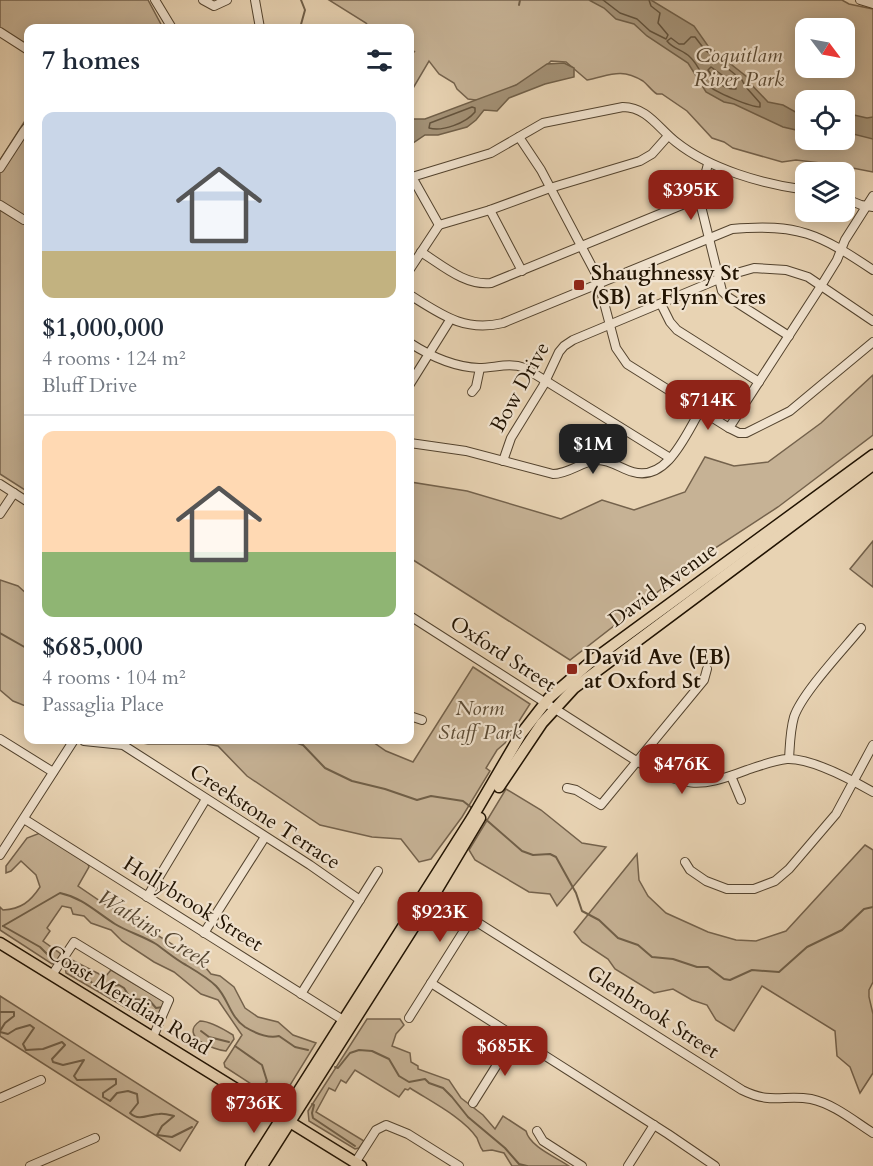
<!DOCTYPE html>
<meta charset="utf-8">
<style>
body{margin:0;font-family:Cardo,serif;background:#f2f2f3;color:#1f2937;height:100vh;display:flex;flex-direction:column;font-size:22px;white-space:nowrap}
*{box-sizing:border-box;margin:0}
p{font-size:20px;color:#747a83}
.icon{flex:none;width:33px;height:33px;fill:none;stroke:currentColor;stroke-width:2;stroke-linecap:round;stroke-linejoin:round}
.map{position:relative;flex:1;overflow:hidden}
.panel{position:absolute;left:24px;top:24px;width:390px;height:720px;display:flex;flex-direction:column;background:#fff;border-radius:12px;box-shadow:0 3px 15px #0003}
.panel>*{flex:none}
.needle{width:39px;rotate:122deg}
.buttons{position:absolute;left:795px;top:18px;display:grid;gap:12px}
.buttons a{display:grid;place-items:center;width:60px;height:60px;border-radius:12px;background:#fff;box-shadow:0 3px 15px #0003;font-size:30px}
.price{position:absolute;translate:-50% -51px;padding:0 14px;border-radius:12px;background:#8f2418;color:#fff;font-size:20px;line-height:39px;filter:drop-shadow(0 2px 3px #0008)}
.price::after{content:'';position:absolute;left:50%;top:36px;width:18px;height:14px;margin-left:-9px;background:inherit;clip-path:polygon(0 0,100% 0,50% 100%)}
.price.active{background:#222;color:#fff}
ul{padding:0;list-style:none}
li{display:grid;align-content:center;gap:12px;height:318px;padding:0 18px}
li+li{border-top:2px solid #e0e1e3}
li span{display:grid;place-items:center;height:186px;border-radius:12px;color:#555}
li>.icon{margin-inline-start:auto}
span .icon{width:108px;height:108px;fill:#fffc;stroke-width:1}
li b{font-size:26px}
h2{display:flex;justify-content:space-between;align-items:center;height:72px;padding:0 18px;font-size:26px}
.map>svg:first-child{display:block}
</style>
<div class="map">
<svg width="873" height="1166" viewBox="0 0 873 1166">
<rect width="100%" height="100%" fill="#e8d3b3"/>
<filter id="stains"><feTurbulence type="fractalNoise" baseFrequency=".00333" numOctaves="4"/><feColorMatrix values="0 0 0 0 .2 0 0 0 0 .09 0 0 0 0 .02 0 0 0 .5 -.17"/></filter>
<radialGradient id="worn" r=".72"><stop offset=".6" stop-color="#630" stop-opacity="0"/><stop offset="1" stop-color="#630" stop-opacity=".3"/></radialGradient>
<g fill="#c6b295" stroke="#74624c" stroke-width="1.5" fill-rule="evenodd">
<polygon points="0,0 148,0 163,28 28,28 28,48 0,30"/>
<path d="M329,0h513l7,4 24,5v163l-36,-7 -41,-5 -14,2 -49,-14 -9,-6 -12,-4 -25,-27 -25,-17h-5c-5,-3 -9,-9 -14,-13 -23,-14 -34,-5 -56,-1l-21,-18 -15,-1 -11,11 -13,8 -44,21 -15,-2 -11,-10 -3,-6 -15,-9 -10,-13 -17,29 -2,-2v-39l5,3 -5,-4v-20h-40l-4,-5zM806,28h38v40h-38zM806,100h38v40h-38z"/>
<polygon points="28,116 28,492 0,474 0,160"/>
<polygon points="873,375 873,435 778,507 709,552 570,660 410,558 410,482 467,491 561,519 602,500 634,510 685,492 705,457 734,466 768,462 821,423"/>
<polygon points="873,541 873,587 850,569"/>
<polygon points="0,580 18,586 28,595 28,707 13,701 0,690"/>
<polygon points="473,667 530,704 505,743 497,750 486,768 490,771 462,817 431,859 419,862 401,839 372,837 320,825 247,776 218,746 206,744 148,744 126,740 370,740 386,751 413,762"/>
<polygon points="506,789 541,810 582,843 606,847 557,906 550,894 529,892 475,860 469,850"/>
<path d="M40,833l48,31 1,3 -11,19 28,19 19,9 13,13 11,3 52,32 10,12 9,2 14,11 11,21 13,9 20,5 15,13 23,8 -35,57 -8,-2 -48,-31 -1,-4 18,-28 -24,-35 -17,-6 -27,-22 -20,-10 -32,-21 -11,-11 -20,-7 -7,-7 -11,-2 -2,-6 -9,-2 -15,22 3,3 -7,10 18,13 -6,9 -3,1 -52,-34v-23l3,3c18,-1 27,-8 37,-23l-4,-12 -15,-14 -10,10 -5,2v-7l21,-28z"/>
<polygon points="865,845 873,850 873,982 869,990 869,997 873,1014 873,1073 860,1093 850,1067 837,1056 835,1031 762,986 734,1031 716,1020 707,1005 692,1000 673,989 654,993 615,969 608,959 582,942 574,932 637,854 639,880 648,896 666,913 708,932 736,940 756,941 786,931"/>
<polygon points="70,959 105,977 111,970 165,1002 158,1024 147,1020 66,973 65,966"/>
<polygon points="0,996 198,1122 180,1151 0,1036"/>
<path d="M367,1019h33l4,6 -8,9 -4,12 18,7 1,9 7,4v3l31,11 12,18 22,17 12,14 8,-13 23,15c4,16 30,26 43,35h-57l-8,-13 -12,-3 -9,1c-3,-4 -4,-8 -6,-13 -13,-20 -47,-37 -67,-50l-2,2 -3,-1 -6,8 -44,-27 -9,13 -5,-3 -6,11 -6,-3 -13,24 48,29 -5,7 -4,1 -46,-28 -1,-10z"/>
<path d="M200,1021c9,0 25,9 33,14l1,4 -8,12c-12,-1 -48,-15 -26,-30z"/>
</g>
<g fill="#a49277" stroke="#705f48" stroke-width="1.5">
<polygon points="589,0 651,0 694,26 708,46 747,77 749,82 768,102 783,105 799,114 805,114 805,132 783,127 734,104 724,102 706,92 688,63 647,36 634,24 616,19 604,8"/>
<polygon points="564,63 574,68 574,77 545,84 509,98 497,111 484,110 476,120 467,127 438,135 425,135 410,145 410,119 425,119 516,85 547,64"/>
<polygon points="845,113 867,118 873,117 873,139 845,132"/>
</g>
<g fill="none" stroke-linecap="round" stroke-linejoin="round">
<g stroke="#62523c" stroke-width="1.5">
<polyline points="603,0 620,13 637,19 650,31 666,39 668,35 658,23 660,13 651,6 649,0"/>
<path d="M691,37h4l10,13 37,30 3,6 15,17v4c-9,0 -46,-15 -52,-22 -6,-9 -10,-21 -18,-28 -7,-7 -17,-8 -23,-16l4,-3 8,6h5z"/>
<path d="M711,67l25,18v4c-12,1 -22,-9 -28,-19z"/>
<path d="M472,107l3,1v4c-9,11 -33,20 -46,16l1,-5z"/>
</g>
<g stroke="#705f48" stroke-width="2">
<polyline points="519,5 520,0"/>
<polyline points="300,28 305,10 301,0"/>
<polyline points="0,633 28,649"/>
<polyline points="289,740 303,745 325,768 352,781 385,789 417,800 431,796 463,801 472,808"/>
<polyline points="483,817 522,851 533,855 550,854 556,857 576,893 582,911 599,920 618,938 638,945 652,957 673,959 697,967 708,967 724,979 730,980 752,970 779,972 807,947 842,930 864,909 873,907"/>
<path d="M3,926l57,-33c23,5 36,19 55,31 13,8 28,12 41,20 10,7 19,15 30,21 10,6 22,13 30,21 12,12 14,31 29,41 10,6 22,12 34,9l16,11 13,3"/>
<polyline points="3,926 40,947 53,960"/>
<polyline points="68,969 79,972 96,986 119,985 124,988 131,999 149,1000 156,1008 163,1007"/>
<polyline points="0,1012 14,1012 14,1016 5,1023 0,1031"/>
<polyline points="201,1031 209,1037 229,1042"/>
<path d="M0,1032l8,2 8,-5 14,-4 4,3 -11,16 3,6 17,-1 19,-7 3,3 -13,14 1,3 10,3 21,-5 -10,16 3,4 39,-1v5l-13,9v4l7,4 7,-8 11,-2 9,3 1,9 -8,10c10,9 18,1 29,1 5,-1 11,1 15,2l-12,10 -5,9 15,2 20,-10"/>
<polyline points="235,1046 262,1065 267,1081 265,1085 287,1088"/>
<polyline points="335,1067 338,1068 350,1053 359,1050 372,1051 389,1059 399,1076 409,1082 425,1079 429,1083 443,1088 452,1097 468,1117 505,1148 519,1164 527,1166"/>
<polyline points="312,1104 314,1105 312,1113 313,1118 355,1146"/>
</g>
<g stroke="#53432e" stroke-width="10">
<g id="minor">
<polyline points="155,0 172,28"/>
<polyline points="203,0 214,6 227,0"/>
<polyline points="255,0 260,28"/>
<polyline points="860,0 873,4"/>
<polyline points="0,32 28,50"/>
<polyline points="519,137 541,170 597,276 616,348 627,364 729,428 739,433 746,433 790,411 873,342"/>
<polyline points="708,164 699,198 722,291 728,297 789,336"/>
<polyline points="0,168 24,131 28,126"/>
<polyline points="844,198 861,205 873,207"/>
<polyline points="0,205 24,220 28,220"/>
<polyline points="490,210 522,271"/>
<path d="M439,225l-27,-48 79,-24 52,-30 80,-16c24,0 36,22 53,35 34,27 86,42 130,48"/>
<polyline points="439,225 490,210 550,188 640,161 652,154 668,136"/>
<path d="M421,252c21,13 44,34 70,31l208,-85"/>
<polyline points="410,269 439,225"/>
<path d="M410,295c32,20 54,37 93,28l229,-94c66,-6 87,5 141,41"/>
<polyline points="661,304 670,322 677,330 759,382"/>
<path d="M410,343c20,13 44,24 69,25 16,0 30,-6 46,0l145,90"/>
<polyline points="410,384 450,320"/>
<polyline points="472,392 476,387 480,368"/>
<polyline points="729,428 821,286 837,260 845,240 873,196"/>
<path d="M410,443l56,8 87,23c16,0 29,-13 45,-14 12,0 24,9 35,12 34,10 53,-38 67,-61"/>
<polyline points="503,461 511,438 543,386 559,352 564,346 573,340 726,276 754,268 786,270 808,277 873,321"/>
<polyline points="0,484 28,502"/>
<polyline points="0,514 14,493"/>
<path d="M410,616l228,146c47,25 59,27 109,8 13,-4 27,-10 40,-11 25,-1 65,21 86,33"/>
<polyline points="410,716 422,720"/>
<polyline points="0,739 53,772"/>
<polyline points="84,741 123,745 310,865 360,900"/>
<path d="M789,759c1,-15 1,-28 5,-42 8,-24 50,-68 67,-89"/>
<polyline points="731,776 741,800"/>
<polyline points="567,788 576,790 601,805 704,680 707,669"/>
<polyline points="24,819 343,1020"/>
<polyline points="0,855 74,740"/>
<polyline points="685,862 690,870 706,881 727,889 754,889 775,881 789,869 836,814 873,745"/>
<path d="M431,893l311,197c30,15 42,4 69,9 23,5 43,22 62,34"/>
<polyline points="147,897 206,799"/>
<polyline points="204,933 265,837"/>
<polyline points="52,975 74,942 169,1000 153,1037"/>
<polyline points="431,983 668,1134 715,1166"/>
<polyline points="301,994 378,871"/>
<polyline points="409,1018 472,918"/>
<polyline points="0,1098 41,1080"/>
<polyline points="473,1103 515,1036"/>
<polyline points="537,1131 543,1141 582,1166"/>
<polyline points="355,1163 376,1130 386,1125 408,1134 459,1166"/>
<polyline points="30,1166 95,1138"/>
<polyline points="628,1166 654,1125"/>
</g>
</g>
<g stroke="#211302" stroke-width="13">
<g id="major">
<polyline points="499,787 542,723 574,688 873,465"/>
<polyline points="0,943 361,1166"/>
<polyline points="251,1166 472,818 521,734 549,698 593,660 873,455"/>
<polyline points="262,1166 434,895 480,818"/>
</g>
</g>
<use href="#minor" stroke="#f0e2ce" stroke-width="8"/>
<use href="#major" stroke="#e8d3b3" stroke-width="10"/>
</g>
<g fill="#8f2418" stroke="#f0e2ce" stroke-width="2">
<rect x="573" y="279" width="12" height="12" rx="3"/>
<rect x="566" y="663" width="12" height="12" rx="3"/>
</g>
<g text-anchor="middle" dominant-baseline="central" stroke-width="4.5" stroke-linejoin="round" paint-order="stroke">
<g font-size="21" font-style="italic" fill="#5b4b35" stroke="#f0e2ce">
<text x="739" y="55">Coquitlam<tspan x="739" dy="24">River Park</tspan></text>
<text x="480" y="708">Norm<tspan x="480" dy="24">Staff Park</tspan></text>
</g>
<g font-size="21" font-weight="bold" fill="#211302" stroke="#f0e2ce" text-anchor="start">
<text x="591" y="273">Shaughnessy St<tspan x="591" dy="24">(SB) at Flynn Cres</tspan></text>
<text x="584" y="657">David Ave (EB)<tspan x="584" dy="24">at Oxford St</tspan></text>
</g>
<g font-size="21" fill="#211302" stroke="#f0e2ce">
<text transform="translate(520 387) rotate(-61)">Bow Drive</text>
<text transform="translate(663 585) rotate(-36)">David Avenue</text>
<text transform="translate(503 654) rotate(33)">Oxford Street</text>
<text transform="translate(265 817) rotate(33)">Creekstone Terrace</text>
<text transform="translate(193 904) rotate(32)">Hollybrook Street</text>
<text transform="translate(129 1000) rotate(32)">Coast Meridian Road</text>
<text transform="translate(653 1012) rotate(33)">Glenbrook Street</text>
</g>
<g font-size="22" font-style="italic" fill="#554631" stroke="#f0e2ce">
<text transform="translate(154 929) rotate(32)">Watkins Creek</text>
</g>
</g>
<rect width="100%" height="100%" filter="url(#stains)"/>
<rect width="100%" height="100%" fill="url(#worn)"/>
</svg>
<div class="buttons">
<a><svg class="needle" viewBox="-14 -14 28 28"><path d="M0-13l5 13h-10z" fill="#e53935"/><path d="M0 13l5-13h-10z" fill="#747a83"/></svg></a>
<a><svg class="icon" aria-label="locate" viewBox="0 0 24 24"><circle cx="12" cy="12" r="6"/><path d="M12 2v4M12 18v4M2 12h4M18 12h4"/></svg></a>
<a><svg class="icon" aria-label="layers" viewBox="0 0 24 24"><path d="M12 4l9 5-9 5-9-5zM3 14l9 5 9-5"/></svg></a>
</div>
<b class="price" style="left:691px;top:221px">$395K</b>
<b class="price" style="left:708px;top:431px">$714K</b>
<b class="price active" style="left:593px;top:475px">$1M</b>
<b class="price" style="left:682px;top:795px">$476K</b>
<b class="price" style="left:440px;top:943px">$923K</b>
<b class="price" style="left:505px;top:1077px">$685K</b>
<b class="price" style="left:254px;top:1134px">$736K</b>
<section class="panel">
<h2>7 homes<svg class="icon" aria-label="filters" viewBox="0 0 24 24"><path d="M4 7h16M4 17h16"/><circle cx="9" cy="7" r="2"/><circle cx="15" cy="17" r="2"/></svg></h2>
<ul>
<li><span style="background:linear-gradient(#c9d6e8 75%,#c2b280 0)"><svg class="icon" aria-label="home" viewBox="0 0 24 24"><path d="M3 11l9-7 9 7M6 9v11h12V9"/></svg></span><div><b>$1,000,000</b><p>4 rooms · 124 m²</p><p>Bluff Drive</p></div></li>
<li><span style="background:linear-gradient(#ffd9b3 65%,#8fb573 0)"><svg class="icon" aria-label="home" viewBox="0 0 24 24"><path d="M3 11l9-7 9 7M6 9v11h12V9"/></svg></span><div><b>$685,000</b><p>4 rooms · 104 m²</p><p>Passaglia Place</p></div></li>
</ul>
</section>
</div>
